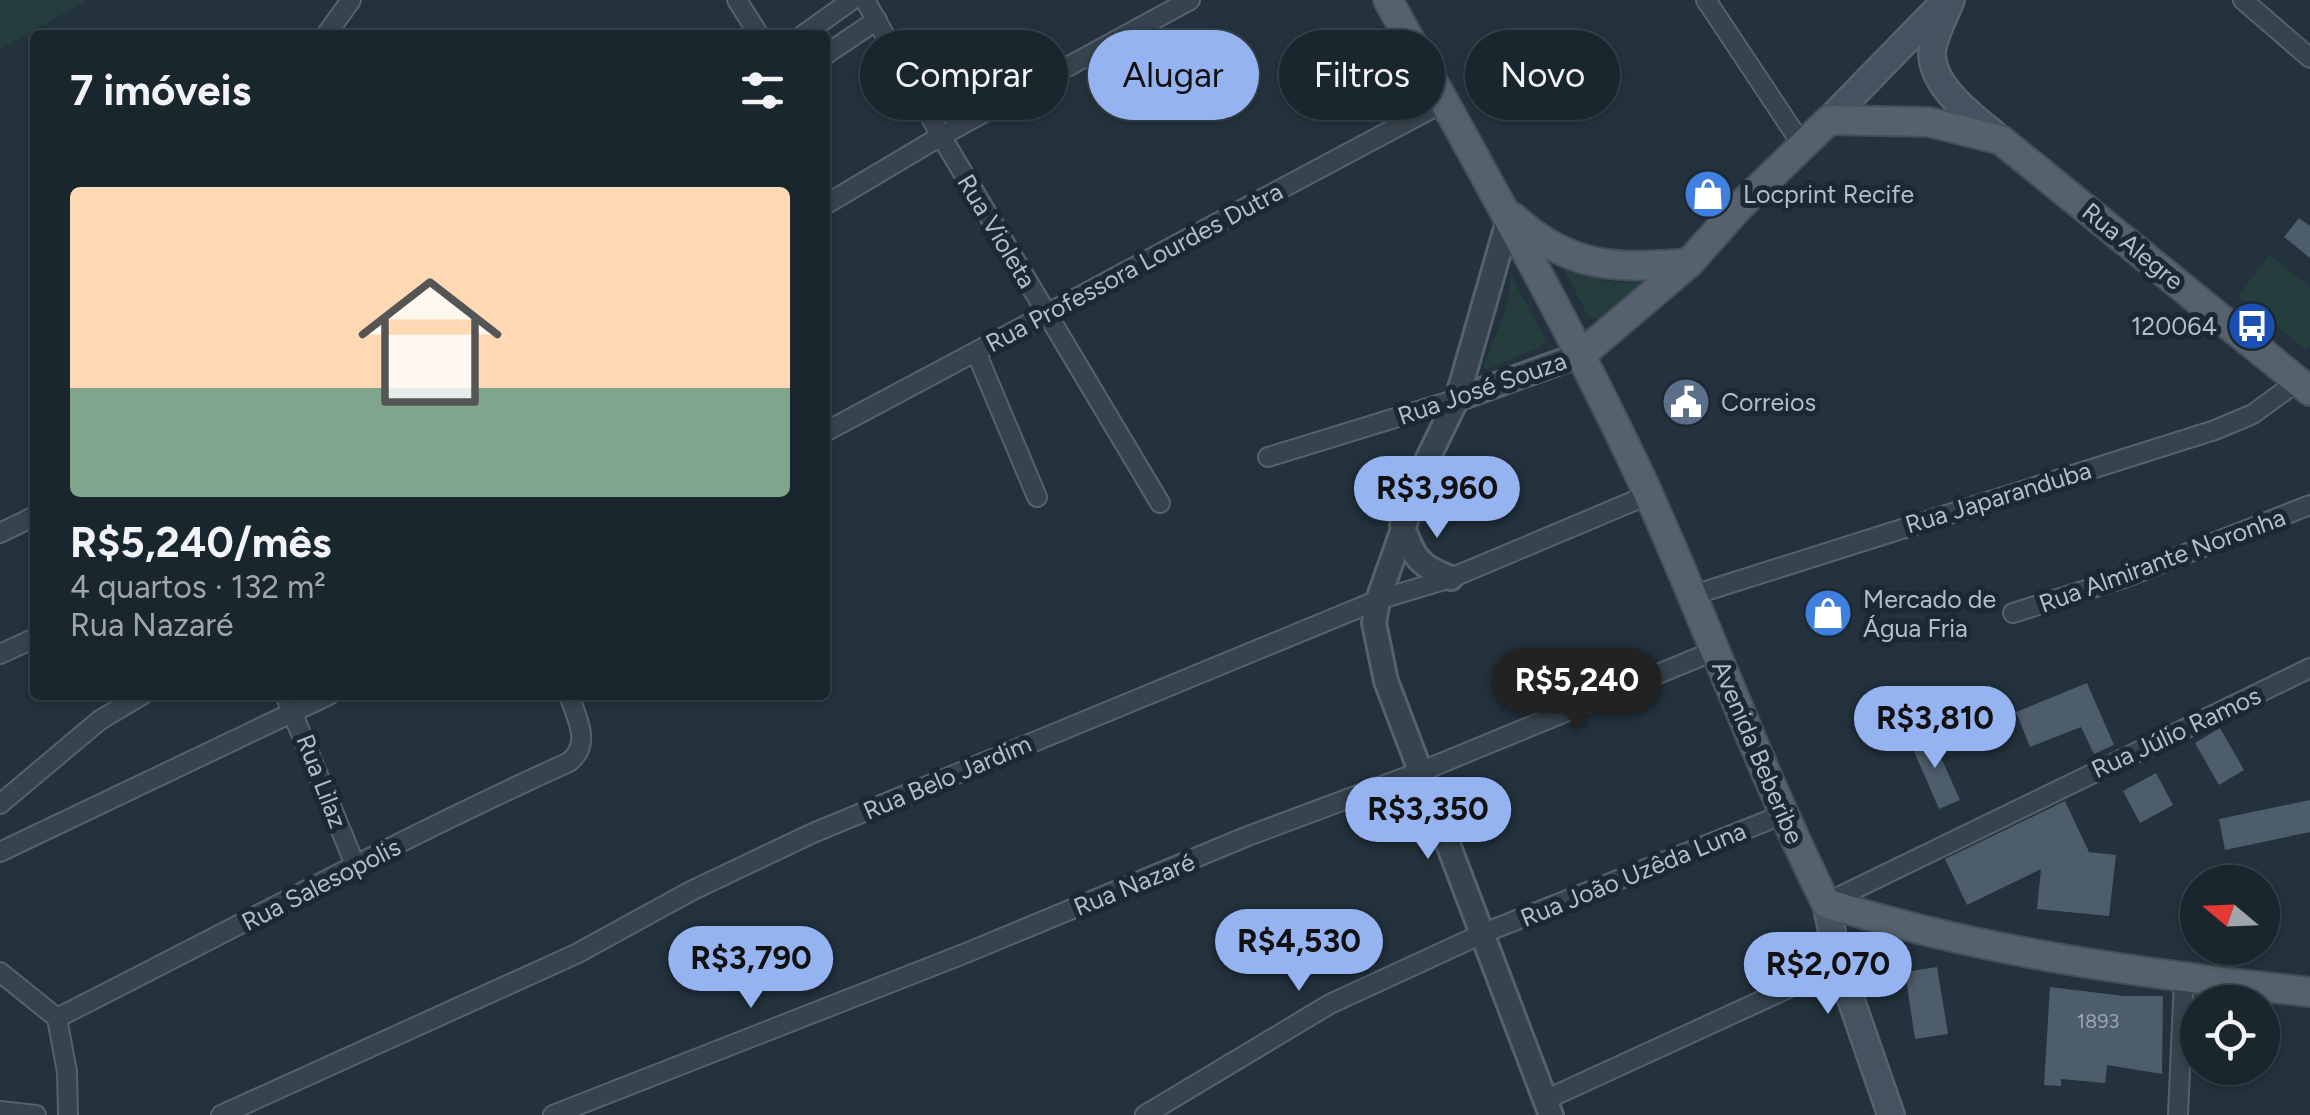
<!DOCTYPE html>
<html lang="pt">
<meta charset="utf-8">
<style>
body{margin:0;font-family:Figtree,sans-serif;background:#232e36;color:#f1f3f6;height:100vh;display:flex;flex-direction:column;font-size:38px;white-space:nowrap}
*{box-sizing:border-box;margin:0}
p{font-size:32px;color:#9fa5aa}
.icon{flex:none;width:55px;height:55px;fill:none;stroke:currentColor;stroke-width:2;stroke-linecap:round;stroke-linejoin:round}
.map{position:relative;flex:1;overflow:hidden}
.drawer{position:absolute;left:30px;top:30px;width:800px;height:670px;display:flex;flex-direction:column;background:#1a262e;border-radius:10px;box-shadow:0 2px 8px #0004,0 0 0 2px #38434a}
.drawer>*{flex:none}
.top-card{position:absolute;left:860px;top:30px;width:950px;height:90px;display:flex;gap:20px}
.needle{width:65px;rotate:289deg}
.controls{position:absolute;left:2180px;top:865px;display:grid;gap:20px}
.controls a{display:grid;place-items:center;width:100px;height:100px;border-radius:50%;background:#1a262e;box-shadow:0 2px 8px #0004,0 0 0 2px #38434a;font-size:50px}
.price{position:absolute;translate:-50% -85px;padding:0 22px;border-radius:35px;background:#95b2f1;color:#111;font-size:32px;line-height:65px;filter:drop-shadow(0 2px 5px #0008)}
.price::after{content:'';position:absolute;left:50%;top:60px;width:30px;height:22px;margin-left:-15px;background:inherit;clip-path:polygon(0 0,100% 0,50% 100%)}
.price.active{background:#222;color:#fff}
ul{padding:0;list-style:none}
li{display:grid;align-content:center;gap:20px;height:530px;padding:0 40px}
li+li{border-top:2px solid #38434a}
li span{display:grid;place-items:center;height:310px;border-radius:10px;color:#555}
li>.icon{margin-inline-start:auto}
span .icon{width:180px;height:180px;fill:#fffc;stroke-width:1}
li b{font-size:42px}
h2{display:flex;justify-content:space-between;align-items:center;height:120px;padding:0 40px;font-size:42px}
.chip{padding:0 35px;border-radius:45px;background:#1a262e;box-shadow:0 2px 8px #0004,0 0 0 2px #38434a;font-size:35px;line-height:90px}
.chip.active{background:#95b2f1;color:#111}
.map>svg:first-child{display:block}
</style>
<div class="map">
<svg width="2310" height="1115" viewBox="0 0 2310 1115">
<rect width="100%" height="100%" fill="#23323d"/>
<g fill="#253e3d">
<polygon points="0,0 88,0 0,49"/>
<polygon points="2269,255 2310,287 2310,346 2307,350 2238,296"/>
<polygon points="1564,270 1609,282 1649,283 1605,323 1588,315"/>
<polygon points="1511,276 1546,340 1542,346 1485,370 1484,365 1506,310"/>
</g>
<g fill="#4e5d6b">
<polygon points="2299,218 2310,226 2310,258 2284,237"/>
<polygon points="2087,683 2114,745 2094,754 2081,727 2030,747 2016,712"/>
<polygon points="2220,728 2244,770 2219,785 2195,743"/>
<polygon points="1930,733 1960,800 1939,809 1910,742"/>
<polygon points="2156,773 2173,805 2140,823 2123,791"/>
<polygon points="2310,800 2310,832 2225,850 2219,819"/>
<polygon points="2065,801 2089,852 2116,855 2109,916 2037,909 2041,869 1967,905 1945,859"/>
<polygon points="1937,967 1948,1034 1915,1039 1905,972"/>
<polygon points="2050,987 2124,996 2163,996 2162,1074 2107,1065 2105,1083 2061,1079 2061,1086 2044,1085"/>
</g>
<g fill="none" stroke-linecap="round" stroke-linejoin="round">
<g stroke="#55616b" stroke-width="22">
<g id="minor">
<polyline points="737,0 759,35"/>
<polyline points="865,0 941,136 1160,503"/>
<polyline points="1706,0 1803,146"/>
<polyline points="2243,0 2310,58"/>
<polyline points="326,35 351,0"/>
<polyline points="803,35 852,0"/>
<polyline points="825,55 877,20"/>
<polyline points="825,205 941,136 1190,0"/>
<polyline points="976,352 1037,497"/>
<polyline points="825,432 1444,102"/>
<polyline points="1268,457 1457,399"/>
<polyline points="0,533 35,516"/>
<polyline points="1690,596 2215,430 2253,414 2298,381"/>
<polyline points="2013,613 2124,578 2310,505"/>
<polyline points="0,654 35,638"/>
<polyline points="285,695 356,867"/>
<polyline points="0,804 100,720 142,695"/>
<polyline points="0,852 329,695"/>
<polyline points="1826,903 2310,668"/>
<polyline points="0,972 57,1018 67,1072 68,1115"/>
<path d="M57,1018c170,-86 338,-177 512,-256 23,-18 8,-43 0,-67"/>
<polyline points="1545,1100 1839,965"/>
<polyline points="0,1111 36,1115"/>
<polyline points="221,1115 576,954 691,891 813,833 1378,600 1451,578 1648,495"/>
<polyline points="553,1115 966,953 1248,836 1422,771 1714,651"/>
<polyline points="1145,1115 1330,1004 1484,933 1782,815"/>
<polyline points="2178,1115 2184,978"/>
</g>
</g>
<g stroke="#55616b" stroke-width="28">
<g id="tertiary">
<polyline points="1508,221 1457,399 1428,458 1378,600 1374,623 1386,681 1551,1115"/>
<polyline points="1457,399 1582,354"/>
<path d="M1402,525c12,32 16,41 49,53"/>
</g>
</g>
<g stroke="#55616b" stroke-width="30">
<g id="secondary">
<path d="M1951,0c-6,16 -18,36 -19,53 0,36 45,66 69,87"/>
<polyline points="1829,120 1946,0"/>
<polyline points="1826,903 1839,965 1891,1115"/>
</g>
</g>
<g stroke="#434f59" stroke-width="32">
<g id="primary">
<path d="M1388,0c89,162 181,323 259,491 62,137 112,278 179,412 158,50 320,71 484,89"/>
<path d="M1514,218c56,51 102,51 175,45"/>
<polyline points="1582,354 1689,263 1738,208 1829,120 1929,122 2001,140 2310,391"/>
</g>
</g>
<use href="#minor" stroke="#37434d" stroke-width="18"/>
<use href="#tertiary" stroke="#37434d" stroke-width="22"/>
<use href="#secondary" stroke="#455360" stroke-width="25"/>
<use href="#primary" stroke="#55626d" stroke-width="28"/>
</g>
<defs>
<g id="shop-disc" transform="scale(2.5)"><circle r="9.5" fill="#3f7fe0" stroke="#1c2832"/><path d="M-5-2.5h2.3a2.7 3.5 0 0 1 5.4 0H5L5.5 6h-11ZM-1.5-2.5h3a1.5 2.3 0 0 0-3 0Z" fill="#fff"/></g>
<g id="bus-disc" transform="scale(2.5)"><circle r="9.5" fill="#1a4fb4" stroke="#1c2832"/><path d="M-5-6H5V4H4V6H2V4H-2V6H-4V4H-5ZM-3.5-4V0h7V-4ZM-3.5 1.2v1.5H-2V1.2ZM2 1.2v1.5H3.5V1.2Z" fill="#fff"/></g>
<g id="civic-disc" transform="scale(2.5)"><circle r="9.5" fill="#5c6f8a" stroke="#1c2832"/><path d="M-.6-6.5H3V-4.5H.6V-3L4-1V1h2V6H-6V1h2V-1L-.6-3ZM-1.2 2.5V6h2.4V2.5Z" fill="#fff"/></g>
</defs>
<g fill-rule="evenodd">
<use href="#shop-disc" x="1708" y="194"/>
<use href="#bus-disc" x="2252" y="326"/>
<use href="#civic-disc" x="1686" y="402"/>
<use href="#shop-disc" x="1828" y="613"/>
</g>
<g text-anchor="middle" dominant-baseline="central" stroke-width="10" stroke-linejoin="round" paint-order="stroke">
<g font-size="20" fill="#9aa6b1">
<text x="2098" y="1021">1893</text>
</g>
<g font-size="25" fill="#b3bec8" stroke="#1c2832" text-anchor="start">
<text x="1743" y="194">Locprint Recife</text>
<text x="2217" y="326" text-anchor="end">120064</text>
<text x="1721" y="402">Correios</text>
<text x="1863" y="599">Mercado de<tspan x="1863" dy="29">Água Fria</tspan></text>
</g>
<g font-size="25" fill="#b3bec8" stroke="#1c2832">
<text transform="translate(997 231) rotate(59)">Rua Violeta</text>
<text transform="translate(2133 246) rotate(39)">Rua Alegre</text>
<text transform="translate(1134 267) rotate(-28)">Rua Professora Lourdes Dutra</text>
<text transform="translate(1482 388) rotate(-19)">Rua José Souza</text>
<text transform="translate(1998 497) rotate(-17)">Rua Japaranduba</text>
<text transform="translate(2162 560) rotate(-20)">Rua Almirante Noronha</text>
<text transform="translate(2176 732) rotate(-25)">Rua Júlio Ramos</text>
<text transform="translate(1758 752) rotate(67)">Avenida Beberibe</text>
<text transform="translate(947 777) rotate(-23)">Rua Belo Jardim</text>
<text transform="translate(322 781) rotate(69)">Rua Lilaz</text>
<text transform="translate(1633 874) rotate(-22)">Rua João Uzêda Luna</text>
<text transform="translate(321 884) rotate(-27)">Rua Salesopolis</text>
<text transform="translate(1134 884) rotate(-22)">Rua Nazaré</text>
</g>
</g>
</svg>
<div class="controls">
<a><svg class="needle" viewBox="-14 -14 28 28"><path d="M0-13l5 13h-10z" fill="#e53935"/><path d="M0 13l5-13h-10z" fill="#9fa5aa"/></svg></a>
<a><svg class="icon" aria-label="locate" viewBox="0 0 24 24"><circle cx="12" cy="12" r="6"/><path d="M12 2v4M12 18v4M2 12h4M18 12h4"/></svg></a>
</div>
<b class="price" style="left:1437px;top:541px">R$3,960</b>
<b class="price active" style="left:1577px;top:733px">R$5,240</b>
<b class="price" style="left:1935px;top:771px">R$3,810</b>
<b class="price" style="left:1428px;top:862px">R$3,350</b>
<b class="price" style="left:1299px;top:994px">R$4,530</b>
<b class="price" style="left:751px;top:1011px">R$3,790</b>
<b class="price" style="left:1828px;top:1017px">R$2,070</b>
<div class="top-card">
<a class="chip">Comprar</a>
<a class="chip active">Alugar</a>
<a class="chip">Filtros</a>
<a class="chip">Novo</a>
</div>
<section class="drawer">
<h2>7 imóveis<svg class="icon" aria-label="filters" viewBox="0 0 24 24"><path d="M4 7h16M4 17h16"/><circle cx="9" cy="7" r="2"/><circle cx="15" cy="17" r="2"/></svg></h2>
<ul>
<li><span style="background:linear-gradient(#ffd9b3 65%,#7fa58c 0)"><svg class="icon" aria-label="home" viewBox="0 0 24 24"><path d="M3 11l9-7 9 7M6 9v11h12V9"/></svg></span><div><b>R$5,240/mês</b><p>4 quartos · 132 m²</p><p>Rua Nazaré</p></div></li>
</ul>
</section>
</div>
